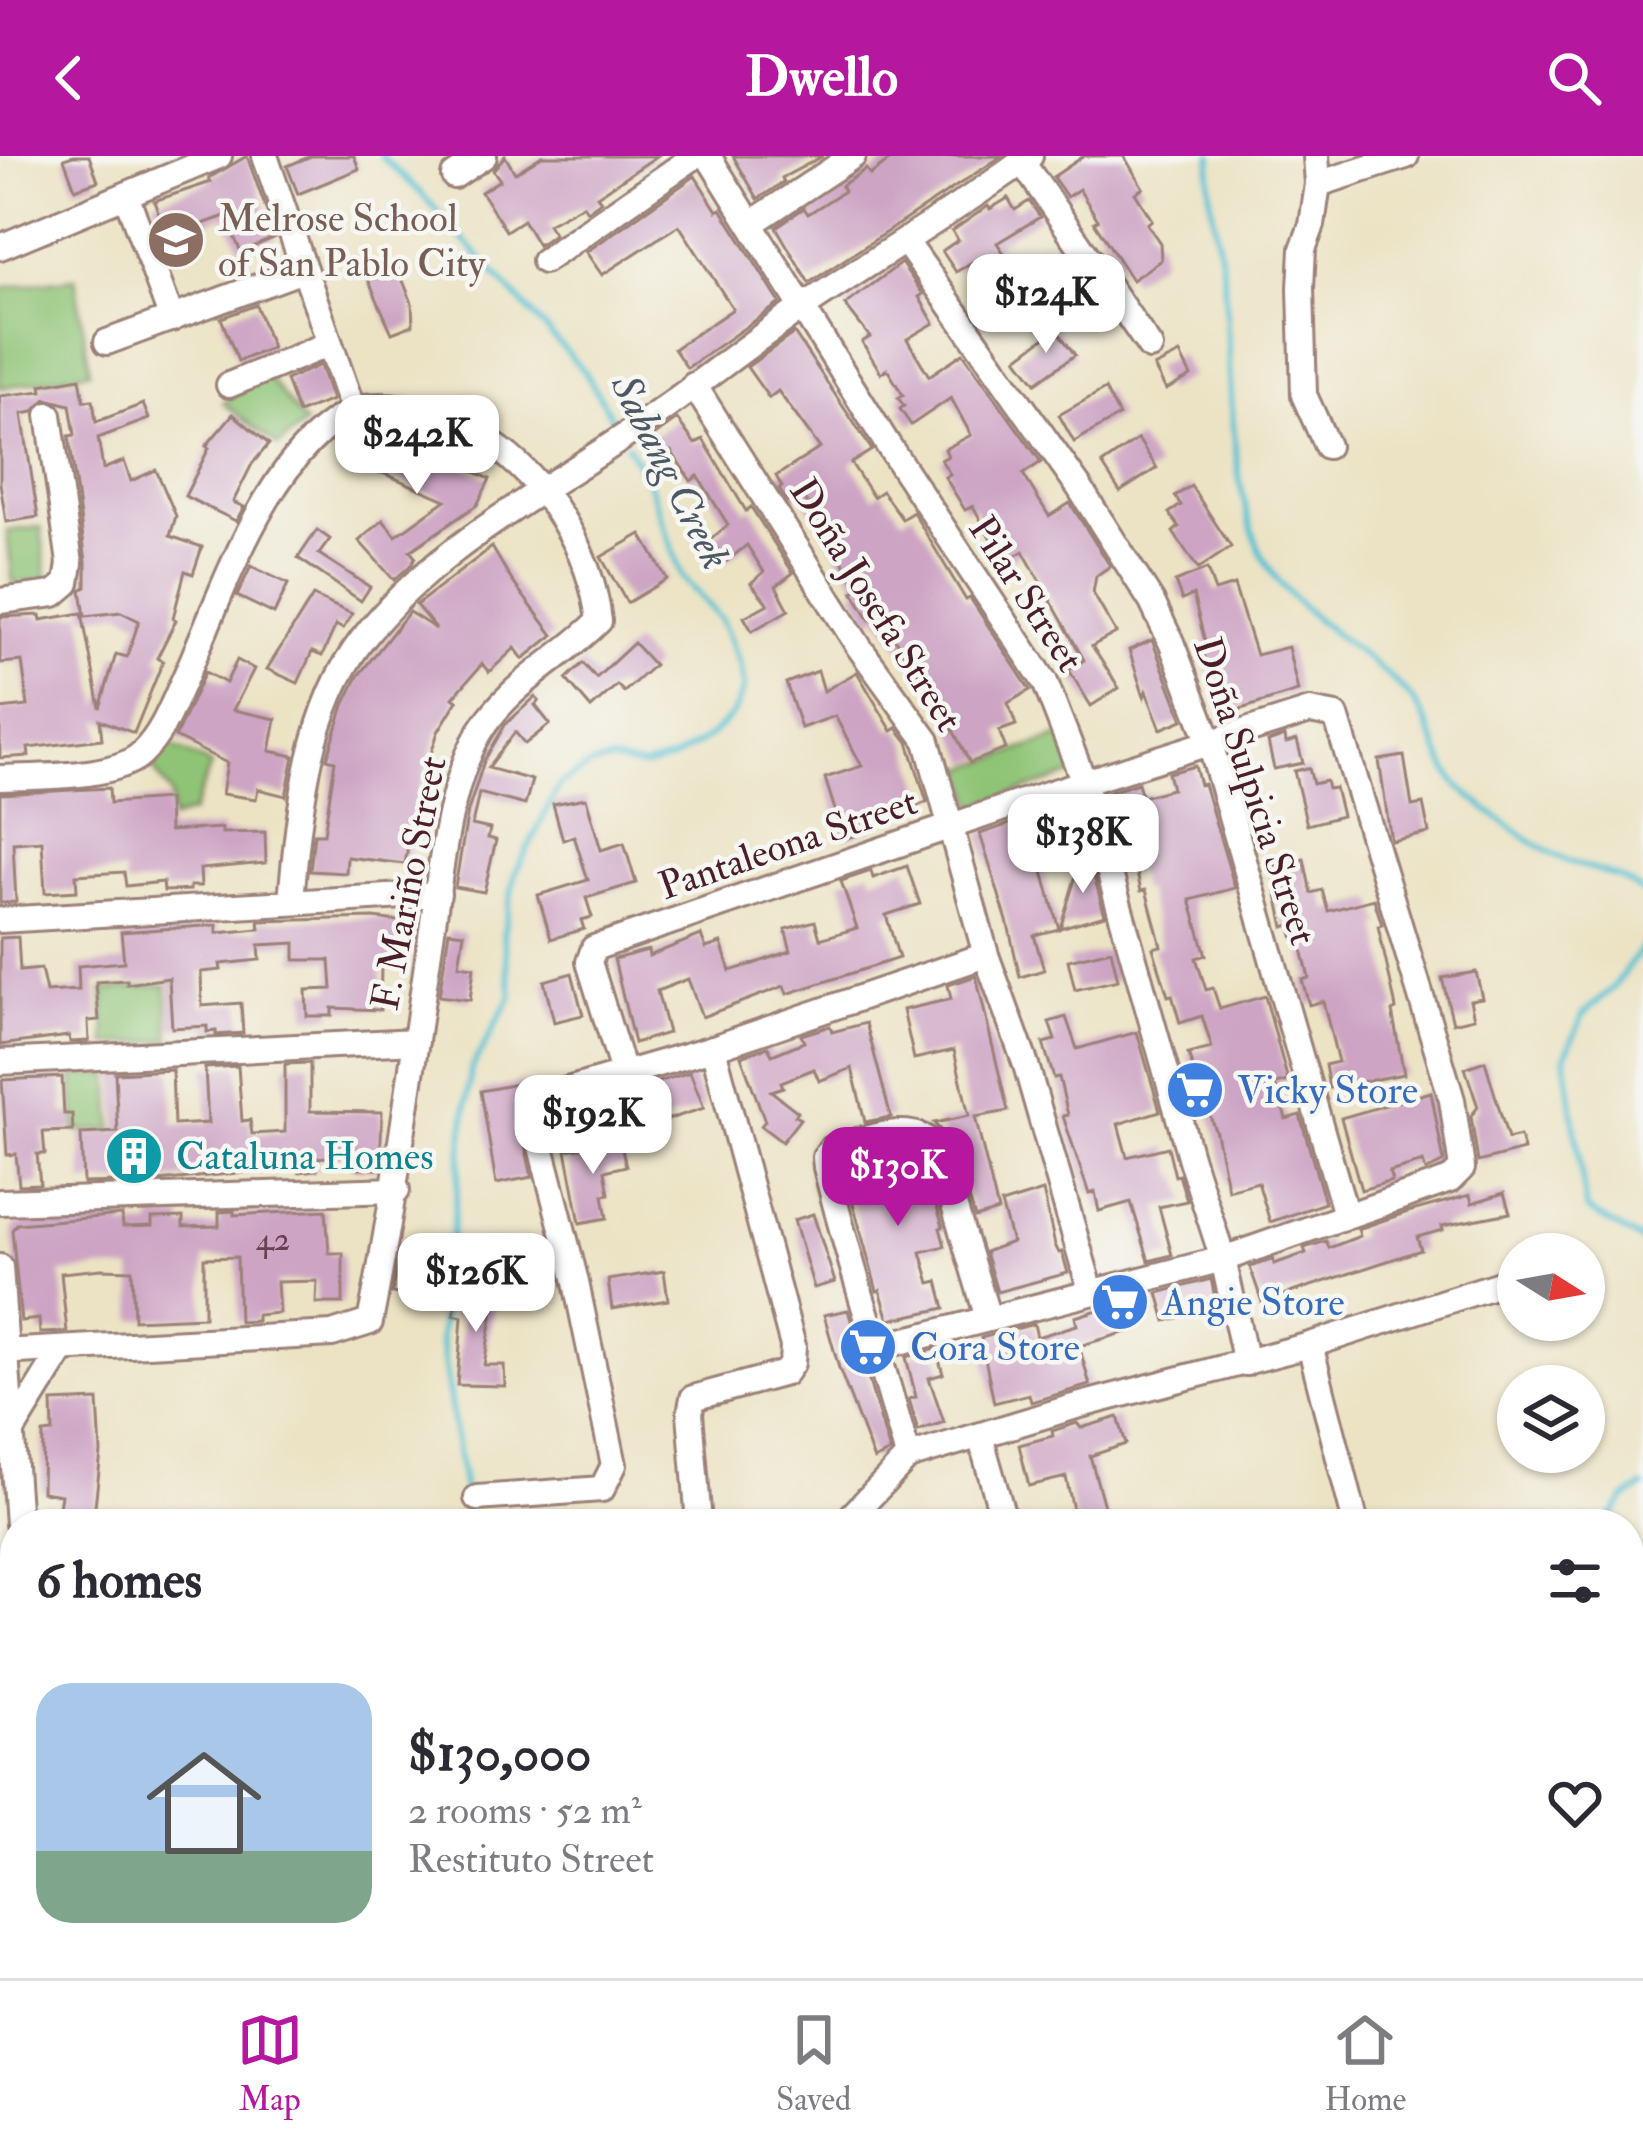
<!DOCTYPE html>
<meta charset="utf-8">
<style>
body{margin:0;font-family:"IM FELL Double Pica",serif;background:#f7f7f7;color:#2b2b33;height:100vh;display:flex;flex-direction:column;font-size:45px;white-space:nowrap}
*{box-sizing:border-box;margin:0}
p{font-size:39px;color:#7c7c81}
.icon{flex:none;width:66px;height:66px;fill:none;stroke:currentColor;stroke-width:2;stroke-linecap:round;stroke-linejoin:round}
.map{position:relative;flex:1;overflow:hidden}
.sheet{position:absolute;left:0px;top:1353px;width:1644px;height:471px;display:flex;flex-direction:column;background:#fff;border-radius:48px 48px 0 0;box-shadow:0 3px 9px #0004}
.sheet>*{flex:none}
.needle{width:78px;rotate:101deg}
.buttons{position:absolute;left:1497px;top:1077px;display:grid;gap:24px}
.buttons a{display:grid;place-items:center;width:108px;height:108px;border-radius:50%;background:#fff;box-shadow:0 3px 9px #0004;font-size:60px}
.price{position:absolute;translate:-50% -102px;padding:0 27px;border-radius:24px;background:#fff;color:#222;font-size:39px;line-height:78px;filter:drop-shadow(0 3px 6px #0008)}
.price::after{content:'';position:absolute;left:50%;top:72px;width:36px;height:27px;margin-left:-18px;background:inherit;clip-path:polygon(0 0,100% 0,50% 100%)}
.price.selected{background:#b5179e;color:#fff}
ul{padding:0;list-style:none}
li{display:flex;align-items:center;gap:36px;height:300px;padding:0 36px}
li span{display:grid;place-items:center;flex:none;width:336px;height:240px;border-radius:36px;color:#555}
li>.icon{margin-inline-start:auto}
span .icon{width:144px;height:144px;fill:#fffc;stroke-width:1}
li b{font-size:51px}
h2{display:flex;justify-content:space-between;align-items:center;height:144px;padding:0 36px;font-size:51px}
header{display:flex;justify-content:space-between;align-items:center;height:156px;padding:0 36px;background:#b5179e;color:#fff;font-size:54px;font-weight:700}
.tabs{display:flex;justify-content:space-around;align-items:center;height:168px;border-top:3px solid #e1e1e2;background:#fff;font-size:33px;color:#7c7c81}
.tabs a{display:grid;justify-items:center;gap:6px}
.tabs .selected{color:#b5179e}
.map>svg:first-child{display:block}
</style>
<header><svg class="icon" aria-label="back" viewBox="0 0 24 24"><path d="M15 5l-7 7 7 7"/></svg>Dwello<svg class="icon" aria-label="search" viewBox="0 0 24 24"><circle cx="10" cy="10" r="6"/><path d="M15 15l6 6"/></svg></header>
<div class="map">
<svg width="1643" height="1822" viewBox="0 0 1643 1822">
<rect width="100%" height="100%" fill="#f6f6f2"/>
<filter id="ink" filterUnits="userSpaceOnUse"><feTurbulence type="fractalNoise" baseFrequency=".00833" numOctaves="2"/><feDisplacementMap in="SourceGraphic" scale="24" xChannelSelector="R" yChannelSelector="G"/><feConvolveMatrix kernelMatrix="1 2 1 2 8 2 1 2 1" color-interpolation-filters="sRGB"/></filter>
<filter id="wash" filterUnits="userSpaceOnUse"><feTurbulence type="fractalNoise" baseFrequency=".004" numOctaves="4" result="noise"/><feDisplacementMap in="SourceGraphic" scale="48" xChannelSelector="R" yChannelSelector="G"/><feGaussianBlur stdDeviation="2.7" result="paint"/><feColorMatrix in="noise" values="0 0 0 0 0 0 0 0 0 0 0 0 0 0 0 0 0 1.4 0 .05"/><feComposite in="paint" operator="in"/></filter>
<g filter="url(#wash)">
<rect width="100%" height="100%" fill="#ece3c4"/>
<g fill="#8fc476" stroke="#6c7250" stroke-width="3">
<polygon points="75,122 90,215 0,232 0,132"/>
<polygon points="264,216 305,268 278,290 223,247"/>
<polygon points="41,371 47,423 13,427 7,375"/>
<polygon points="1062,580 1074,618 975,650 963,613"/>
<polygon points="165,586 211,609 192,657 172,663 171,638 151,609"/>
<polygon points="166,829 170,884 107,889 103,834"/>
<polygon points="110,917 113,973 76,975 73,920"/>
<polygon points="15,1779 15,1809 310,1809 374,1822 0,1822 0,1780"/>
</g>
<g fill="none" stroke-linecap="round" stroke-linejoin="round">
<g stroke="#56c1d1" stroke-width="6">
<polyline points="381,0 421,37 585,216 621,278"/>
<path d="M1212,0c-7,40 6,77 11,117 10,83 1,233 51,302 36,50 94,76 135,121 24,26 28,71 54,94 22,20 72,55 98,68 28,14 58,13 82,36"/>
<polyline points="1643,790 1613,832 1584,857 1565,900 1586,1053 1643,1086"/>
<polyline points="469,1368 440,1180 471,913 512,839 503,779 515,718 560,628 592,609 613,605 643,611 673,603 709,581 733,558 744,532 741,511 721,464 682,421 649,327 627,289"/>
<polyline points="1606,1368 1624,1343 1643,1331"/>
<polyline points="1499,1809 1506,1822"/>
<polyline points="472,1822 472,1809"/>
</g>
</g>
<g id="blocks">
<g fill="#cda4c4">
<polygon points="73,0 89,0 98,25 75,33 64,3"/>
<polygon points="247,0 276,81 241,96 225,60 192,72 199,94 168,105 158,79 165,76 154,45 211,26 209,22"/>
<polygon points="311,0 354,0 359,13 298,38 287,10"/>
<polygon points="505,0 515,17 542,0 657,0 597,40 601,45 587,55 583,49 548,68 554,78 538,89 523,64 506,75 481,36 500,24 493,14"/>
<polygon points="733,0 823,0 782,22 784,26 758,43"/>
<polygon points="895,0 1002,0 809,127 776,71 804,52 808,58 844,35 841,30 866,13 870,19"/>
<polygon points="1084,0 1124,0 1143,32 1135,37 1152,64 1147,68 1160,87 1161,104 1132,124 1094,66 1098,64 1079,33 1067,41 1053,21"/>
<polygon points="695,20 717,55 721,53 780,147 687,212 674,193 733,153 679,69 602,119 586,96"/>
<polygon points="1008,42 1015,54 1029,45 1040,61 997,87 1017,116 991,134 972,106 956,116 942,95 958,84 952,75 988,50 990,53"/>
<polygon points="901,107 923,138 919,141 934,167 907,183 929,220 963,197 1041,306 1023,318 1049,360 1070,347 1110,410 1096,420 1093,437 1116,477 1092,490 1119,532 1091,550 1069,514 1084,504 1023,395 1004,407 973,350 965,354 945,321 950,318 941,304 948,300 945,293 971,279 951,242 911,269 900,253 904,250 898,242 903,239 887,213 881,217 862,186 870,181 845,149"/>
<polygon points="397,110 412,147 413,169 392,177 368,123"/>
<polygon points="1077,117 1096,144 1064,166 1045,140"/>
<polygon points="256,149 272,192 238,205 221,162"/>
<polygon points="1056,173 1075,199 1036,227 1017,202"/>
<polygon points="794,177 872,294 851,307 873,341 882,335 902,363 913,356 966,444 970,442 1030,534 1008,547 1016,569 999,575 1006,593 970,607 938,545 878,459 870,464 853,436 859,432 801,338 787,346 779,333 782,331 776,320 820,292 778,235 769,242 747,211"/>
<polygon points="1180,198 1191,220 1166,234 1154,211"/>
<polygon points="320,209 332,244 298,257 286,224"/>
<polygon points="80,222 84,245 93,244 96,266 143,248 149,263 98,282 103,313 124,305 131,325 156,314 176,360 170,380 202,391 193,418 185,415 173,462 176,464 157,502 163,505 134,577 100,564 102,583 28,592 29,600 0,602 0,553 28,550 22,505 0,507 0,461 40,459 41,464 82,457 100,552 116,498 127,501 139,465 121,456 85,460 81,434 86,431 86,405 69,280 75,279 70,249 46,243 33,256 22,258 38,361 6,366 0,327 0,240 42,235 41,229"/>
<polygon points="1105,233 1119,260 1074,286 1059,259"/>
<polygon points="233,258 269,288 252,308 233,346 244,351 236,365 185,340 209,292 206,290"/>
<polygon points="677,263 695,288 703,283 746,355 751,351 793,417 776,430 789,454 752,475 744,461 768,448 751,427 764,416 747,389 727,405 710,384 728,369 698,320 691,325 671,295 663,300 651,282"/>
<polygon points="389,277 490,323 477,349 410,395 415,401 412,408 394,424 359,385 383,364 396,380 446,344 383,317 369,316 355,293"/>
<polygon points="1138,283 1157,312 1120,336 1102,308"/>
<polygon points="1191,330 1231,391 1198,413 1173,376 1179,371 1169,357 1181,349 1175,340"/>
<polygon points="317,374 330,383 319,398 370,431 361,445 298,402"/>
<polygon points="641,378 667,423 627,447 601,401"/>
<polygon points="492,391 512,425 553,479 523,503 515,492 489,516 482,508 453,542 457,545 438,576 416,644 405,708 347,701 346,717 310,715 314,678 324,678 335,605 327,603 344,549 358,520 409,456 436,473 416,449"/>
<polygon points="251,410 288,428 274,458 237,440"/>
<polygon points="1207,413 1215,435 1234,429 1256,499 1288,491 1298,535 1222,559 1202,495 1207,493 1193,439 1182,444 1175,426"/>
<polygon points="313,440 352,458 343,473 336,469 322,500 312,496 298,527 267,513"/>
<polygon points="1152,484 1183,564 1161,573 1146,535 1144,541 1129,494"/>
<polygon points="634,487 654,509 624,536 617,529 591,552 566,523 583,507 596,522"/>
<polygon points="237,504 254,513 233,554 276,563 270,595 294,600 286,640 258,633 256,643 222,638 227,607 175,581 205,516 226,527"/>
<polygon points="818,515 824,535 857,516 892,575 897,572 908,586 927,646 872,668 874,673 844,683 825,622 862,610 835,560 801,572 786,527"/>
<polygon points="535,541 539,545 535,549 550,568 525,588 515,576 488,612 532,624 525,649 479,637 472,669 490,673 488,682 496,684 484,736 455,731 468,655 484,605 505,569"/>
<polygon points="1285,580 1286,587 1297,584 1303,607 1274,613 1268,586"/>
<polygon points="1404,600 1412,650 1423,648 1429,677 1391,685 1379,604"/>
<polygon points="1195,610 1200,629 1204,628 1235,732 1190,744 1206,799 1196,802 1206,834 1213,832 1220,853 1265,840 1288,925 1275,928 1286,963 1300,959 1325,1047 1270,1066 1258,1026 1228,1034 1216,977 1188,898 1212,892 1202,860 1180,867 1172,839 1168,840 1153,792 1161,790 1146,734 1141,735 1132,695 1123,698 1107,637 1138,627 1142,641 1172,633 1168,617"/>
<polygon points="1309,612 1313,628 1326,625 1328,633 1335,632 1342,660 1307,669 1294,615"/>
<polygon points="109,632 110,647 168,643 169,675 222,672 222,677 265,676 266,707 200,713 201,730 190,730 190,734 164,735 163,726 126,730 124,716 76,719 77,735 45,737 42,685 13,687 16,746 0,747 0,638"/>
<polygon points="586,642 601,694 624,687 636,727 586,742 592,761 581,764 584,773 551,783 538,739 588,724 574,680 563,684 553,648"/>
<polygon points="1037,659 1052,709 1042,712 1059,773 1034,779 1044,814 1020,821 1008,768 980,678"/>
<polygon points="1085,688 1105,759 1060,772 1074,726"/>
<polygon points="1304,703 1311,737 1322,734 1328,755 1374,743 1382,769 1378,770 1394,842 1396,853 1392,855 1404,918 1329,932 1325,909 1338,906 1323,845 1309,849 1302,824 1309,822 1299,781 1294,783 1290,769 1284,771 1271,710"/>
<polygon points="907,710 920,748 886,759 899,802 787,838 784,830 702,861 688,823 657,835 668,877 634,887 614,803 648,794 649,800 701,779 706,792 721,787 730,815 753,808 791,795 785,773 815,765 820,783 857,772 841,725 871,715 873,722"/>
<polygon points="374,762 406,766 400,813 381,811 380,854 332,852 332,860 307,860 306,834 332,833 330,804 295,804 295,787 259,789 260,804 220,808 221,814 201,816 202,850 241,847 243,877 216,879 216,875 207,876 207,870 172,872 169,822 127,828 127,824 96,826 99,864 88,865 89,885 70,886 69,880 0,889 0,782 18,781 20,815 41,813 46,836 79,834 78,810 124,806 121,776 217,769 217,777 260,773 259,765"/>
<polygon points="449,775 464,777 459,809 474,811 470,844 439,840"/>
<polygon points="1111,794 1118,824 1075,834 1068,804"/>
<polygon points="1476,816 1482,842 1470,844 1474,862 1453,867 1442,822"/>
<polygon points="572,817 583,859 554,866 544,825"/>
<polygon points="976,820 1008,955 975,961 998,1055 975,1062 953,988 934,967 969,960 954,894 914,903 903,854 951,843 948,829"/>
<polygon points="1066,861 1077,893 1137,876 1160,955 1118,968 1127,1001 1168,991 1175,1020 1179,1019 1187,1045 1159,1051 1172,1099 1149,1105 1131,1046 1099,1055 1095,1036 1089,1038 1063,960 1068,959 1059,921 1054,922 1043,887 1055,884 1049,866"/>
<polygon points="866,867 891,961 865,966 852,912 819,925 814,913 781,926 783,931 771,935 798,956 795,960 800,963 782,986 761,970 765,965 741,900 768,891 772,899 804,886 801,879 830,870 832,876"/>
<polygon points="1485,905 1508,983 1520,980 1524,994 1478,1006 1471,960 1478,951 1465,912"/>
<polygon points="310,907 310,955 382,956 380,1013 354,1013 355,998 316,1002 317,1014 299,1016 299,1011 158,1025 83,1027 81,978 118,976 115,917 172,914 174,969 208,967 205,912 238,910 242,965 250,964 252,978 285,976 285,908"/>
<polygon points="690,916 704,952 616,980 603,943"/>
<polygon points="62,921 64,958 72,958 73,975 43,976 45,998 37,998 40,1028 19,1029 16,998 7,999 2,924"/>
<polygon points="522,927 526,948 520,949 519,962 532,1021 496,1028 481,935"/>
<polygon points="1431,936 1444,1006 1426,1015 1423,1006 1389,1016 1392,1025 1361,1034 1341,962"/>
<polygon points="620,985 626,1010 605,1015 609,1038 603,1039 607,1062 580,1067 566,994"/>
<polygon points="901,994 922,1002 943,1071 940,1072 945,1090 921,1096 930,1127 938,1125 945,1152 889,1164 880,1134 877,1135 842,1007"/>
<polygon points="1043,1035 1055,1089 1059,1097 1062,1096 1068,1117 997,1136 985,1096 1012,1086 1001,1048"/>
<polygon points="1504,1037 1510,1057 1442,1070 1443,1074 1417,1081 1421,1094 1262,1146 1250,1111 1273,1103 1274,1108 1306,1097 1304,1092 1326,1085 1329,1092 1360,1080 1358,1073 1408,1056 1470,1039 1472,1047"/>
<polygon points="326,1054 329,1097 343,1097 343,1147 316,1147 317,1125 277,1126 279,1157 257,1159 257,1165 239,1166 237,1101 204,1102 204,1161 134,1164 132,1114 101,1113 61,1117 67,1176 40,1177 39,1163 21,1165 12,1074 17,1068 122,1059 123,1071 152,1070 152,1062 183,1061 183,1071 219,1070 219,1056 234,1055 234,1059"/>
<polygon points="813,1058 835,1126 814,1132 794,1064"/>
<polygon points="400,1094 423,1097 420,1141 392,1137"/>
<polygon points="664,1115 668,1144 612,1153 608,1124"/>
<polygon points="1211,1123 1217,1152 1166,1165 1158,1137"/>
<polygon points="460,1125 497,1130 484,1209 504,1209 505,1230 457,1229 462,1161 454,1159"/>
<polygon points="1130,1144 1137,1173 1079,1190 1090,1229 1031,1246 1029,1238 994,1247 981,1182 1034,1168 1037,1181 1077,1169 1075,1161"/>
<polygon points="848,1154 890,1296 874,1304 839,1212 824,1159"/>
<polygon points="936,1193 943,1218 929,1222 944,1266 918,1275 909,1243 916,1241 906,1201"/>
<polygon points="98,1244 101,1297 93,1368 57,1365 61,1339 42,1336 43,1277 53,1276 52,1246"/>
<polygon points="1118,1261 1126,1288 1090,1300 1109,1368 1076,1368 1066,1321 1029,1330 1019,1289 1053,1280 1052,1275 1077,1267 1081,1272"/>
</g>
</g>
</g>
<g filter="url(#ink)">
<use href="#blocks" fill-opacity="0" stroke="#9b8178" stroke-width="3"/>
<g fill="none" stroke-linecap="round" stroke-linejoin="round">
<g stroke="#9b8178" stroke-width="30">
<g id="minor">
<polyline points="265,0 353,254"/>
<polyline points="708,0 888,289 1045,526 1084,626 1191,1004 1223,1103 1246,1207"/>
<polyline points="1316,0 1318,28 1312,69 1303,93 1301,132 1304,239 1327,290"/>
<polyline points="1022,6 1150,191"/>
<polyline points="454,20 484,0"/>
<polyline points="1318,28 1406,0"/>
<polyline points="126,39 172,163"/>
<polyline points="752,67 853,0"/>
<polyline points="906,86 1079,331 1152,446 1171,486 1210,587 1346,1059"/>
<polyline points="0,91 219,0"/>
<polyline points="544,105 695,0"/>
<polyline points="107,186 303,114"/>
<polyline points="229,229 329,188"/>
<polyline points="694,229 859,491 927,585 986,799 1026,909 1091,1136"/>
<polyline points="0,445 54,438 67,427 70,407 49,259"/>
<path d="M0,622c36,-2 116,1 142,-25 20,-19 30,-47 41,-71 37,-81 85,-237 174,-273 18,-7 72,0 90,8 14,5 27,15 39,23 60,38 105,111 113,181 -38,38 -90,63 -119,111 -34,57 -40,147 -50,212 -19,127 -35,253 -60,378l-38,12 -332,18"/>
<path d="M291,744c8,-86 16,-189 71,-260 67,-87 168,-140 257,-200 63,-42 122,-91 184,-133 76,-51 154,-97 227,-151"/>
<polyline points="0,764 438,738"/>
<polyline points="0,906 416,885"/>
<polyline points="623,916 589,806 594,792 1019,647 1310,555 1336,560 1437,893 1452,944 1462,1012 1450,1024 1223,1103 879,1191"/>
<polyline points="0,1046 397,1034"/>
<polyline points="0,1111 18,1368"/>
<polyline points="1310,1189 1356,1368"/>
<polyline points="12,1275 62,1194"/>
<polyline points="980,1280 1005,1368"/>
<path d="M908,1301c-26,-97 -59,-192 -82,-290l-1,-10 6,-8c32,-9 83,-31 106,0l51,169"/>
<polyline points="477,1342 602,1333 614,1309 575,1122 540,987 539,961 546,948 564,935 713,892 986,799"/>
<polyline points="699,1368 690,1257 693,1242 785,1217 792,1207 793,1190 713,892"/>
<polyline points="844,1368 908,1301 1073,1251 1310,1189 1512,1124"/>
<polyline points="0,1434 15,1438"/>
<polyline points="1629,1580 1643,1579"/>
<polyline points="1629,1668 1643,1668"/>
<polyline points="0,1791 15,1790"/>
<polyline points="278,1809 353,1822"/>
<polyline points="761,1809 778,1822"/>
</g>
</g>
<use href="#minor" stroke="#fff" stroke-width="24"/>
</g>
</g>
<defs>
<g id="school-disc" transform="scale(3)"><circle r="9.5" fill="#8d6e63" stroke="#f6f6f2"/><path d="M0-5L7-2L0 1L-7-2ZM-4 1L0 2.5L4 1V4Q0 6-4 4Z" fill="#fff"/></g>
<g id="supermarket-disc" transform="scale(3)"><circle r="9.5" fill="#3f7fe0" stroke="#f6f6f2"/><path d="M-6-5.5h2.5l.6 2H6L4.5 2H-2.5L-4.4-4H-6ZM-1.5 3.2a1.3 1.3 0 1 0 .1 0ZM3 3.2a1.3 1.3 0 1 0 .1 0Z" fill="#fff"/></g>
<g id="building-disc" transform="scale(3)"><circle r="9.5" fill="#0f9aa8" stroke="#f6f6f2"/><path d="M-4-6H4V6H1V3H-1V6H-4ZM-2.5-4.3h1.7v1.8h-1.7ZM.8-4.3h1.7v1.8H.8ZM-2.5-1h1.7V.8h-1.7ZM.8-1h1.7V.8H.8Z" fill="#fff"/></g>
</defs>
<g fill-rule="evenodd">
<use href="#school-disc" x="176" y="84"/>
<use href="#supermarket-disc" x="1195" y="934"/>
<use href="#building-disc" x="134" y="1000"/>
<use href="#supermarket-disc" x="1120" y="1146"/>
<use href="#supermarket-disc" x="868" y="1191"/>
</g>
<g text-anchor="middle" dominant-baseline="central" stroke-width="9" stroke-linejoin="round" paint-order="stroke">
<g font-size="33" fill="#6b4051">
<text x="273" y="1083">42</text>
</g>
<g font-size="39" fill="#785e54" stroke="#f6f6f2" text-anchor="start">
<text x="218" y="62">Melrose School<tspan x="218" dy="45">of San Pablo City</tspan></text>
</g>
<g font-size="39" fill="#4a1f2b" stroke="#f6f6f2">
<text transform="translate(1026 438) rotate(57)">Pilar Street</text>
<text transform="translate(876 449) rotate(58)">Doña Josefa Street</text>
<text transform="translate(1255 635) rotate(72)">Doña Sulpicia Street</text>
<text transform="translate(788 688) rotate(-19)">Pantaleona Street</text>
<text transform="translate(409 727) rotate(-79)">F. Mariño Street</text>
</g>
<g font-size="39" fill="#366cbe" stroke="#f6f6f2" text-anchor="start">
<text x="1237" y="934">Vicky Store</text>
<text x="1162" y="1146">Angie Store</text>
<text x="910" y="1191">Cora Store</text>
</g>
<g font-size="39" fill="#0d838f" stroke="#f6f6f2" text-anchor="start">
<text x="176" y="1000">Cataluna Homes</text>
</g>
<g font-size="42" font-style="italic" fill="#4e5865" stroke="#f6f6f2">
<text transform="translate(670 316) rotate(63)">Sabang Creek</text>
</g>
</g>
</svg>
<div class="buttons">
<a><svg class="needle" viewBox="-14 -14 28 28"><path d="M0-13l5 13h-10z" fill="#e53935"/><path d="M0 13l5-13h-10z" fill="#7c7c81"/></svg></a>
<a><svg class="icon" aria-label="layers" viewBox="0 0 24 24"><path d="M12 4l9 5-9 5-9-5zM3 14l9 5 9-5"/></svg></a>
</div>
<b class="price" style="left:1046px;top:200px">$124K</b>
<b class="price" style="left:417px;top:341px">$242K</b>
<b class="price" style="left:1083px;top:740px">$138K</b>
<b class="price" style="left:593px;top:1021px">$192K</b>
<b class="price selected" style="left:898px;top:1073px">$130K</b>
<b class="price" style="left:476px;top:1179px">$126K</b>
<section class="sheet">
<h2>6 homes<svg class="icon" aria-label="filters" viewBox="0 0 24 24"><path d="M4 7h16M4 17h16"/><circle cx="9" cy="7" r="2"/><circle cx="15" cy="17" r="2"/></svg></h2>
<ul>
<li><span style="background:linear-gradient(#a9c7e8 70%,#7fa58c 0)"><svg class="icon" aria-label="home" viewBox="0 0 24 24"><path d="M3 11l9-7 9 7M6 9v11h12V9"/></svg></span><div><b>$130,000</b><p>2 rooms · 52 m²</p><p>Restituto Street</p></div><svg class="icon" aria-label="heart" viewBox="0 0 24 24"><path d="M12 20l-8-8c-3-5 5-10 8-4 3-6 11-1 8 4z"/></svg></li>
</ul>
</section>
</div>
<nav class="tabs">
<a class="selected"><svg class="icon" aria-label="map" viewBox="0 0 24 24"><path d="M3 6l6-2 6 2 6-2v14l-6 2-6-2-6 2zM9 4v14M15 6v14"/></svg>Map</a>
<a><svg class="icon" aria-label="saved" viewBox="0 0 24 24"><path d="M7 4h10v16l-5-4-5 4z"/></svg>Saved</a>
<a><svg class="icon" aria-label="home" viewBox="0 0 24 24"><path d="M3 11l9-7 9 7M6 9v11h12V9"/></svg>Home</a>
</nav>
